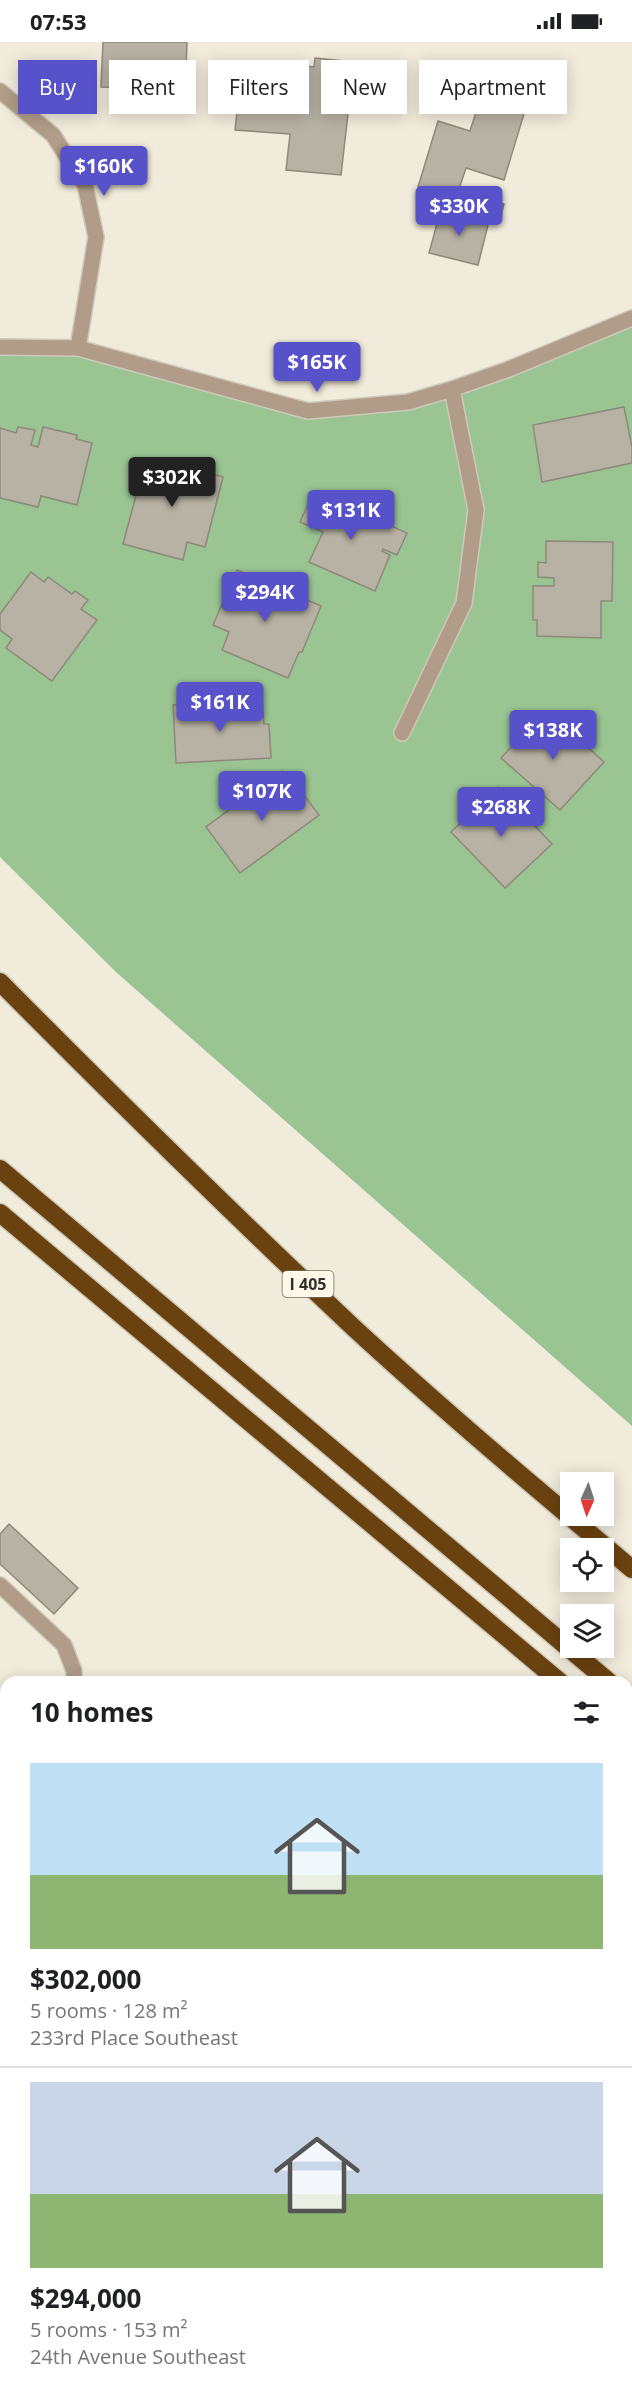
<!DOCTYPE html>
<meta charset="utf-8">
<style>
body{margin:0;font-family:"Open Sans",sans-serif;background:#f6f6f6;color:#202124;height:100vh;display:flex;flex-direction:column;font-size:22px;white-space:nowrap}
*{box-sizing:border-box;margin:0}
p{font-size:20px;color:#757577}
.icon{flex:none;width:33px;height:33px;fill:none;stroke:currentColor;stroke-width:2;stroke-linecap:round;stroke-linejoin:round}
.map{position:relative;flex:1;overflow:hidden}
.drawer{position:absolute;left:0px;top:1634px;width:633px;height:722px;display:flex;flex-direction:column;background:#fff;border-radius:18px 18px 0 0;box-shadow:0 3px 15px #0003}
.drawer>*{flex:none}
.banner{position:absolute;left:18px;top:18px;width:597px;height:54px;display:flex;gap:12px}
.needle{width:39px;rotate:183deg}
.tools{position:absolute;left:560px;top:1430px;display:grid;gap:12px}
.tools a{display:grid;place-items:center;width:54px;height:54px;border-radius:0px;background:#fff;box-shadow:0 3px 15px #0003;font-size:30px}
.price{position:absolute;translate:-50% -51px;padding:0 14px;border-radius:6px;background:#5752ca;color:#fff;font-size:20px;line-height:39px;filter:drop-shadow(0 2px 3px #0008)}
.price::after{content:'';position:absolute;left:50%;top:36px;width:18px;height:14px;margin-left:-9px;background:inherit;clip-path:polygon(0 0,100% 0,50% 100%)}
.price.active{background:#222;color:#fff}
ul{padding:0;list-style:none}
li{display:grid;align-content:center;gap:12px;height:318px;padding:0 30px}
li+li{border-top:2px solid #e0e0e0}
li span{display:grid;place-items:center;height:186px;border-radius:0px;color:#555}
li>.icon{margin-inline-start:auto}
span .icon{width:108px;height:108px;fill:#fffc;stroke-width:1}
li b{font-size:26px}
h2{display:flex;justify-content:space-between;align-items:center;height:72px;padding:0 30px;font-size:26px}
.chip{padding:0 21px;border-radius:0px;background:#fff;box-shadow:0 3px 15px #0003;font-size:21px;line-height:54px}
.chip.active{background:#5752ca;color:#fff}
.status{display:flex;justify-content:space-between;align-items:center;height:42px;padding:0 30px;background:#fff;direction:ltr}
.status svg{height:16px;fill:currentColor}
.map>svg:first-child{display:block}
</style>
<div class="status"><b>07:53</b><svg viewBox="0 0 49 12"><path d="M0 12V9h3v3zM5 12V6h3v6zM10 12V3h3v9zM15 12V0h3v12zM26 1h20v11H26zM47 4h2v5h-2z"/></svg></div>
<div class="map">
<svg width="632" height="2354" viewBox="0 0 632 2354">
<rect width="100%" height="100%" fill="#f1ebdb"/>
<polygon fill="#9ac492" points="632,276 632,1384 117,931 0,815 0,305 78,306 308,369 408,360"/>
<g fill="#b7b2a3" stroke="#8f897b" stroke-width="1.5">
<polygon points="103,0 187,0 185,58 141,57 141,46 101,45"/>
<polygon points="315,16 354,20 341,133 286,128 290,92 235,88 242,23 282,27 283,21 314,25"/>
<polygon points="486,39 530,52 504,138 466,126 456,156 418,145 438,79 470,89"/>
<polygon points="475,153 504,162 500,177 471,168"/>
<polygon points="441,167 489,179 478,223 429,211"/>
<polygon points="624,365 632,405 632,421 542,440 533,383"/>
<polygon points="18,385 35,388 31,403 38,405 43,385 77,393 76,397 92,401 77,463 41,454 38,465 0,456 0,386 16,391"/>
<polygon points="146,416 162,419 162,417 223,435 205,505 187,500 183,518 123,502"/>
<polygon points="314,449 407,491 397,513 383,507 382,509 390,513 375,549 309,520 323,490 300,480"/>
<polygon points="546,499 613,500 612,559 601,559 601,596 537,594 537,578 533,578 533,544 554,544 554,536 538,535 538,520 546,521"/>
<polygon points="237,528 321,564 302,610 299,610 288,636 222,608 229,590 213,583"/>
<polygon points="31,530 44,540 48,535 72,552 75,549 88,558 81,567 97,578 52,639 6,606 12,597 0,588 0,572"/>
<polygon points="243,660 243,670 263,670 264,682 269,682 271,716 176,721 173,663"/>
<polygon points="550,671 604,720 560,768 501,716 518,698 520,699 527,693 529,694"/>
<polygon points="282,729 296,747 298,745 319,773 240,831 206,785"/>
<polygon points="498,745 552,802 505,846 451,790"/>
<polygon points="9,1482 78,1546 54,1572 0,1522 0,1492"/>
<polygon points="0,1872 6,1878 6,1972 0,1978"/>
</g>
<g fill="none" stroke-linecap="round" stroke-linejoin="round">
<g stroke="#cfc9bb" stroke-width="18">
<g id="street">
<polyline points="0,49 53,93 85,143 96,195 78,306"/>
<polyline points="0,305 78,306 308,369 408,360 452,347 509,327 632,276"/>
<polyline points="402,691 464,561 476,468 452,347"/>
<polyline points="0,1543 64,1603 74,1629 74,1640"/>
<polyline points="0,1727 6,1721"/>
</g>
</g>
<g stroke="#cfc9bb" stroke-width="21">
<g id="highway">
<path d="M0,940c116,117 234,233 354,346 90,83 184,162 278,241"/>
<polyline points="0,1127 609,1640"/>
<polyline points="0,1171 560,1640"/>
<polyline points="627,1654 632,1658"/>
<polyline points="627,1696 632,1700"/>
</g>
</g>
<use href="#street" stroke="#b09c88" stroke-width="15"/>
<use href="#highway" stroke="#6a4210" stroke-width="18"/>
</g>
<g text-anchor="middle" dominant-baseline="central" stroke-width="5" stroke-linejoin="round" paint-order="stroke">
<rect fill="#fef8e9" stroke="#6f6c63" stroke-width="1.5" x="282.5" y="1229" width="51" height="26" rx="4.5"/>
<g font-size="16" font-weight="bold" fill="#32302a">
<text x="308" y="1242">I 405</text>
</g>
</g>
</svg>
<div class="tools">
<a><svg class="needle" viewBox="-14 -14 28 28"><path d="M0-13l5 13h-10z" fill="#e53935"/><path d="M0 13l5-13h-10z" fill="#757577"/></svg></a>
<a><svg class="icon" aria-label="locate" viewBox="0 0 24 24"><circle cx="12" cy="12" r="6"/><path d="M12 2v4M12 18v4M2 12h4M18 12h4"/></svg></a>
<a><svg class="icon" aria-label="layers" viewBox="0 0 24 24"><path d="M12 4l9 5-9 5-9-5zM3 14l9 5 9-5"/></svg></a>
</div>
<b class="price" style="left:104px;top:155px">$160K</b>
<b class="price" style="left:459px;top:195px">$330K</b>
<b class="price" style="left:317px;top:351px">$165K</b>
<b class="price active" style="left:172px;top:466px">$302K</b>
<b class="price" style="left:351px;top:499px">$131K</b>
<b class="price" style="left:265px;top:581px">$294K</b>
<b class="price" style="left:220px;top:691px">$161K</b>
<b class="price" style="left:553px;top:719px">$138K</b>
<b class="price" style="left:262px;top:780px">$107K</b>
<b class="price" style="left:501px;top:796px">$268K</b>
<div class="banner">
<a class="chip active">Buy</a>
<a class="chip">Rent</a>
<a class="chip">Filters</a>
<a class="chip">New</a>
<a class="chip">Apartment</a>
</div>
<section class="drawer">
<h2>10 homes<svg class="icon" aria-label="filters" viewBox="0 0 24 24"><path d="M4 7h16M4 17h16"/><circle cx="9" cy="7" r="2"/><circle cx="15" cy="17" r="2"/></svg></h2>
<ul>
<li><span style="background:linear-gradient(#bfe0f5 60%,#8fb573 0)"><svg class="icon" aria-label="home" viewBox="0 0 24 24"><path d="M3 11l9-7 9 7M6 9v11h12V9"/></svg></span><div><b>$302,000</b><p>5 rooms · 128 m²</p><p>233rd Place Southeast</p></div></li>
<li><span style="background:linear-gradient(#c9d6e8 60%,#8fb573 0)"><svg class="icon" aria-label="home" viewBox="0 0 24 24"><path d="M3 11l9-7 9 7M6 9v11h12V9"/></svg></span><div><b>$294,000</b><p>5 rooms · 153 m²</p><p>24th Avenue Southeast</p></div></li>
</ul>
</section>
</div>
